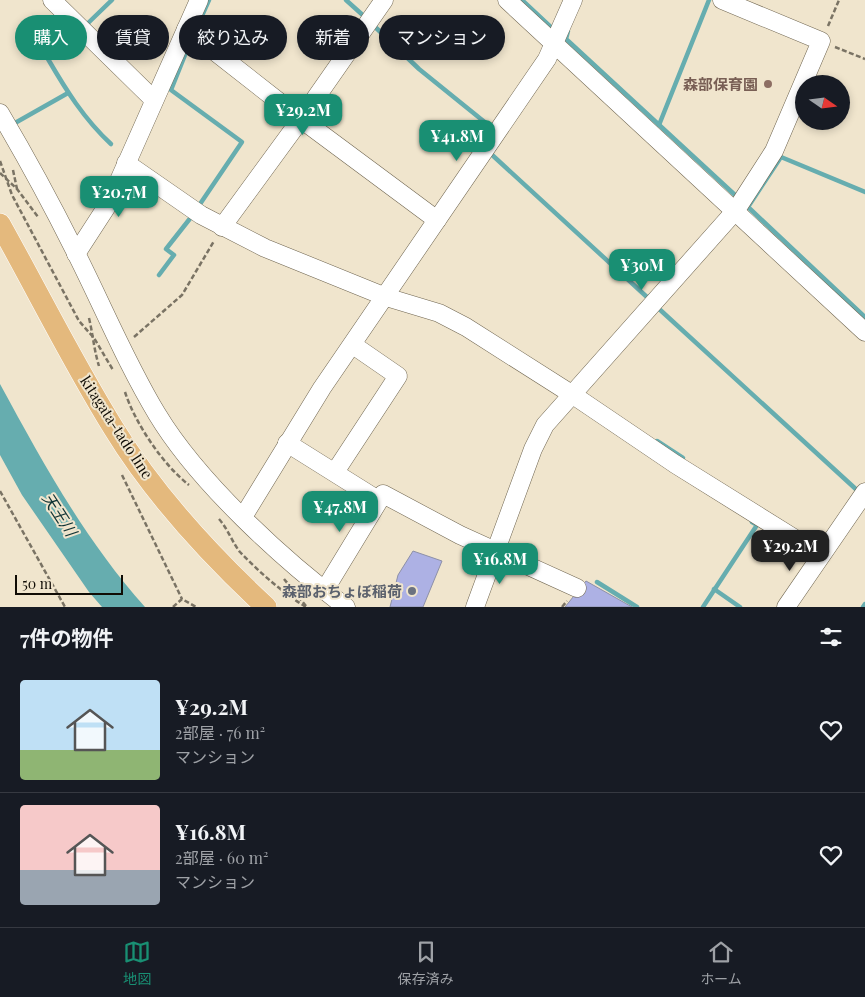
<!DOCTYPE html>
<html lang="ja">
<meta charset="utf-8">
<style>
body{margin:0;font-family:"Playfair Display","Noto Sans JP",serif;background:#20242c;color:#f1f3f6;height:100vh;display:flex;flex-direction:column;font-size:19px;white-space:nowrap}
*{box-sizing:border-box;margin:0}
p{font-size:16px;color:#9ea1a6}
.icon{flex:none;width:28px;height:28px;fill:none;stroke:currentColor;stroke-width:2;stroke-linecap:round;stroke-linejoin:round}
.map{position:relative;height:607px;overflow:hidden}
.panel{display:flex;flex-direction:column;background:#171b24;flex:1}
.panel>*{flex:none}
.guide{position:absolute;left:15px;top:15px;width:500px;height:45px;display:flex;gap:10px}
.needle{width:32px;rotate:104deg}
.controls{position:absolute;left:795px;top:75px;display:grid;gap:10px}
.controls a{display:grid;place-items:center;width:55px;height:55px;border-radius:50%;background:#171b24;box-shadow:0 2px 8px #0003;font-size:25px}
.scale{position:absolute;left:15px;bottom:12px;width:108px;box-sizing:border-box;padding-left:5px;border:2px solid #100c05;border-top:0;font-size:14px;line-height:18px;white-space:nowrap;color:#100c05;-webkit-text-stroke:4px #f0e5cd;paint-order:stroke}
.price{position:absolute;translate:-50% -42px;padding:0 11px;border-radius:10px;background:#198f73;color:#fff;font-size:16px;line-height:32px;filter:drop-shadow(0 1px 2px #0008)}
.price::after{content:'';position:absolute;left:50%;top:30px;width:15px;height:11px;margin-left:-8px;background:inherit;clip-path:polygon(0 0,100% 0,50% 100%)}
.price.active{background:#222;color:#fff}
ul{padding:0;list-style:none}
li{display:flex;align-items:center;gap:15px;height:125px;padding:0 20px}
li+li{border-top:1px solid #363941}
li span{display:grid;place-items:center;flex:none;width:140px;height:100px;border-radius:5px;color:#555}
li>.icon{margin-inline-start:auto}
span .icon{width:60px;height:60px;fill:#fffc;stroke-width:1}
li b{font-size:21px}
h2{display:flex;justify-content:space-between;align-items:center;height:60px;padding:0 20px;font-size:21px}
.tag{padding:0 18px;border-radius:22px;background:#171b24;box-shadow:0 2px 8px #0003;font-size:18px;line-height:45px}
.tag.active{background:#198f73;color:#fff}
.menu{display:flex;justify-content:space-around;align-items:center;height:70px;border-top:1px solid #363941;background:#171b24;font-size:14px;color:#9ea1a6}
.menu a{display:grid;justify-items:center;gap:2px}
.menu .active{color:#198f73}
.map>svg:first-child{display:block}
</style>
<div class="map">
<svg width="865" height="607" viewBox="0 0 865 607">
<rect width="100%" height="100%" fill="#f0e5cd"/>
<path fill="#66adaf" d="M0,384c43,79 85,156 145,223h-43l-13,-15 -67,-97 -22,-40z"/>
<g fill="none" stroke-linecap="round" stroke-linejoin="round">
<g stroke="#66adaf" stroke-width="4.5">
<polyline points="346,0 366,18"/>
<polyline points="522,0 555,31"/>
<polyline points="372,24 419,69 492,128"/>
<polyline points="85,26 112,0"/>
<polyline points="196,29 209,0"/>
<polyline points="568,31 566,39 735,195"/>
<path d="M77,33l-29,26c18,31 36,60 63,85"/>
<polyline points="189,45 171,90 242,142 198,207"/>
<polyline points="15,123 68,93"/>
<polyline points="659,125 709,0"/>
<polyline points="490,153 648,298 651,295"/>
<polyline points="865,192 781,157 748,207 865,317"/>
<polyline points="159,275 174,255 166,249 192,216"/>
<polyline points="657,307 859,492"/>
<polyline points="657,441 683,458"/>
<polyline points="597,582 637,607"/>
<polyline points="714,589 740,607"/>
<polyline points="703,607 757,525 752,522"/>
<polyline points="863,607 865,604"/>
</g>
</g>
<g fill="#adb1e4" stroke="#8d90a7">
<polygon points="413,551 442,561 423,607 390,607 398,575"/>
<polygon points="586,581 632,607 565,607"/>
</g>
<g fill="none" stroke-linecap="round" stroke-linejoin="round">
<g stroke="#6f6550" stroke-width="19">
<g id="minor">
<polyline points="52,0 154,100"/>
<polyline points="507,0 865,332"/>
<polyline points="186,29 301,119 384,0"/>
<path d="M0,113c26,44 51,90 74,136 28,55 51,112 83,165 41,68 126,146 189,193"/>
<polyline points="126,163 201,215 265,248 386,297 439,313 466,327 573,395 675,464 821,555"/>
<polyline points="222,227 301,119 437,220"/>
<polyline points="76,254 109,203 199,0"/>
<polyline points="287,443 378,500"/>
<polyline points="335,472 398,376 353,345"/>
<polyline points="243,517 322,388 547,59 573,0"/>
<polyline points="324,591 383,494 460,535 577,588"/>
<polyline points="475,607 533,449 545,425 736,210 774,151 821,41 722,0"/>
<polyline points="786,607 865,492"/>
</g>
</g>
<g stroke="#fff" stroke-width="22">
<path id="major" d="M0,224c38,68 73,139 114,205 41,67 95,125 152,178"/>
</g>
<g stroke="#7a7364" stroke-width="2.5" stroke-dasharray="5 2.5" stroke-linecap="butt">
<polyline points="828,26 839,0"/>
<polyline points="835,47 865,59"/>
<polyline points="0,161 12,195 79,321 94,338 113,370"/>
<polyline points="13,170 17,189"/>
<polyline points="0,173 17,189 38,217"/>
<path d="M89,318c4,17 5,32 10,48"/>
<polyline points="134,337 182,295 214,241"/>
<path d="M125,392c10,31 38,73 64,93"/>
<polyline points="122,475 182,599"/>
<polyline points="0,491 65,607"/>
<path d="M219,519c9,10 13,23 21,33 19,20 43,41 66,55"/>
<polyline points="284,579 306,606"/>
<polyline points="173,607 182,599 196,607"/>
<polyline points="562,607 567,601"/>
</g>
<use href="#minor" stroke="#fff" stroke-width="18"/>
<use href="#major" stroke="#e4b97d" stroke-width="21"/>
</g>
<circle fill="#8d6e63" stroke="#f0e5cd" stroke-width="2" cx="768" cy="84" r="5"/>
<circle fill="#6b7280" stroke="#f0e5cd" stroke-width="2" cx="412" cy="591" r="5"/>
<g text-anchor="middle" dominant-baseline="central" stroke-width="4" stroke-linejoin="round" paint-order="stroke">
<g font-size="15" font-weight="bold" fill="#785e54" stroke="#f0e5cd" text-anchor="end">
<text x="758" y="84">森部保育園</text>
</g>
<g font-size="15" fill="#100c05" stroke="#f0e5cd">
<text transform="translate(117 427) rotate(57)">kitagata-tado line</text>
</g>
<g font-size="15" font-weight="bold" fill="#5b616d" stroke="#f0e5cd" text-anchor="end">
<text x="402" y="591">森部おちょぼ稲荷</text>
</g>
<g font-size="16" font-style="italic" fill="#0e3233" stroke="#f0e5cd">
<text transform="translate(60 514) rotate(57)">天王川</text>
</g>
</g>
</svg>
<div class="controls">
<a><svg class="needle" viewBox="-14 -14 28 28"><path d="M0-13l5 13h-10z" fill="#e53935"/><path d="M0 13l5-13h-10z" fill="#9ea1a6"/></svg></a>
</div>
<div class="scale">50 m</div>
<b class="price" style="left:303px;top:136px">¥29.2M</b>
<b class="price" style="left:457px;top:162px">¥41.8M</b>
<b class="price" style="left:119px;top:218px">¥20.7M</b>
<b class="price" style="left:642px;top:291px">¥30M</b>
<b class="price" style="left:340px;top:533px">¥47.8M</b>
<b class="price active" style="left:790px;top:572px">¥29.2M</b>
<b class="price" style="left:500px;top:585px">¥16.8M</b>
<div class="guide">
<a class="tag active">購入</a>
<a class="tag">賃貸</a>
<a class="tag">絞り込み</a>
<a class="tag">新着</a>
<a class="tag">マンション</a>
</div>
</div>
<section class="panel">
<h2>7件の物件<svg class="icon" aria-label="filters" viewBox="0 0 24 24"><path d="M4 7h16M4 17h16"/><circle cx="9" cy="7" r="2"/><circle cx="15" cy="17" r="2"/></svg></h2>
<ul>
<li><span style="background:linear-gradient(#bfe0f5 70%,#8fb573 0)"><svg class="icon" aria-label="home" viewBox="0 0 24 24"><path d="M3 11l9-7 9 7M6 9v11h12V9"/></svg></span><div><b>¥29.2M</b><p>2部屋 · 76 m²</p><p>マンション</p></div><svg class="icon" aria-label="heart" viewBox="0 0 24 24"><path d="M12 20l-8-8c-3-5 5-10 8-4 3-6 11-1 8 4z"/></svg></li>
<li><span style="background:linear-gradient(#f6c9c9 65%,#9aa5b1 0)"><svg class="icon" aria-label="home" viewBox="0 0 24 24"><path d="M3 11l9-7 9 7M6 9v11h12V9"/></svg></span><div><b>¥16.8M</b><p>2部屋 · 60 m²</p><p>マンション</p></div><svg class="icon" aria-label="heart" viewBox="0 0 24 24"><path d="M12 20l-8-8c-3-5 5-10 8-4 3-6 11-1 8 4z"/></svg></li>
</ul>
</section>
<nav class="menu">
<a class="active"><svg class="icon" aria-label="map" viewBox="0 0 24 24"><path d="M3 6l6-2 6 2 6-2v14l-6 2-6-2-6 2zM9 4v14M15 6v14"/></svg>地図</a>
<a><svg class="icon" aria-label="saved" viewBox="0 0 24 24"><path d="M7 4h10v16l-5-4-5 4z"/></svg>保存済み</a>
<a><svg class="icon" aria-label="home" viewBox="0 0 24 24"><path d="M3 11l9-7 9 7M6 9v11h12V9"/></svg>ホーム</a>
</nav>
